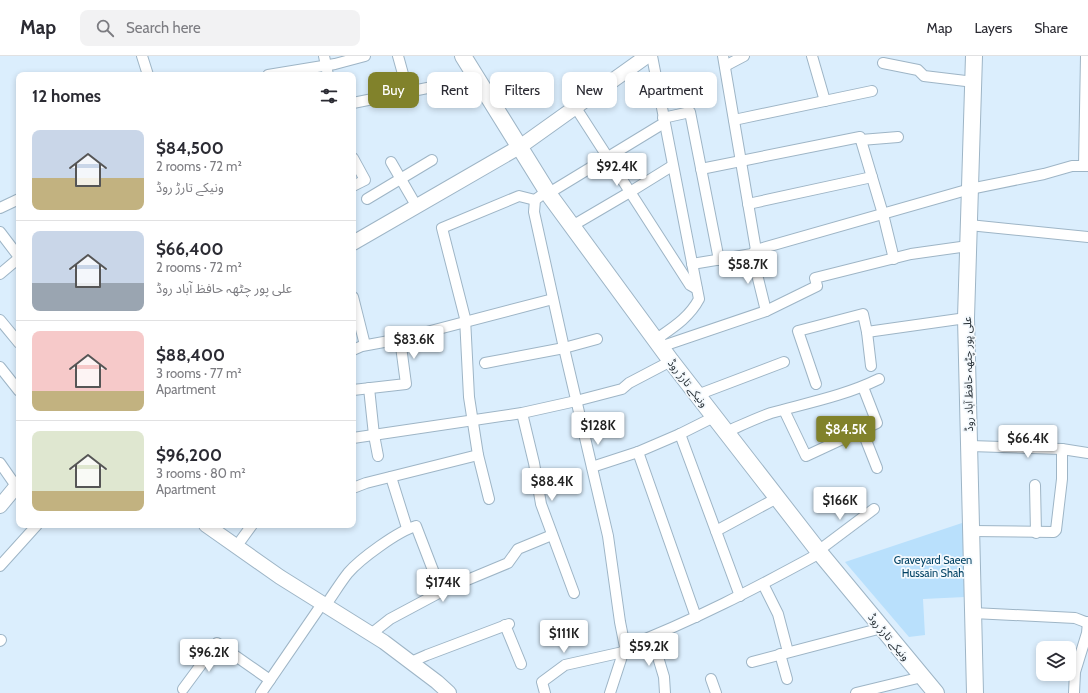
<!DOCTYPE html>
<meta charset="utf-8">
<style>
body{margin:0;font-family:Cabin,"Noto Sans Arabic",sans-serif;background:#f2f2f3;color:#2b2b33;height:100vh;display:flex;flex-direction:column;font-size:15px;white-space:nowrap}
*{box-sizing:border-box;margin:0}
p{font-size:13px;color:#7c7c81}
.icon{flex:none;width:22px;height:22px;fill:none;stroke:currentColor;stroke-width:2;stroke-linecap:round;stroke-linejoin:round}
.map{position:relative;flex:1;overflow:hidden}
.side{position:absolute;left:16px;top:16px;width:340px;height:456px;display:flex;flex-direction:column;background:#fff;border-radius:8px;box-shadow:0 2px 6px #0003}
.side>*{flex:none}
.banner{position:absolute;left:368px;top:16px;width:380px;height:36px;display:flex;gap:8px}
.tools{position:absolute;left:1036px;top:585px;display:grid;gap:8px}
.tools a{display:grid;place-items:center;width:40px;height:40px;border-radius:8px;background:#fff;box-shadow:0 2px 6px #0003;font-size:20px}
.price{position:absolute;translate:-50% -34px;padding:0 9px;border-radius:4px;background:#fff;color:#222;font-size:13px;line-height:26px;filter:drop-shadow(0 1px 2px #0008)}
.price::after{content:'';position:absolute;left:50%;top:24px;width:12px;height:9px;margin-left:-6px;background:inherit;clip-path:polygon(0 0,100% 0,50% 100%)}
.price.selected{background:#81822b;color:#fff}
ul{padding:0;list-style:none}
li{display:flex;align-items:center;gap:12px;height:100px;padding:0 16px}
li+li{border-top:1px solid #e1e1e2}
li span{display:grid;place-items:center;flex:none;width:112px;height:80px;border-radius:8px;color:#555}
li>.icon{margin-inline-start:auto}
span .icon{width:48px;height:48px;fill:#fffc;stroke-width:1}
li b{font-size:17px}
h2{display:flex;justify-content:space-between;align-items:center;height:48px;padding:0 16px;font-size:17px}
.pill{padding:0 14px;border-radius:8px;background:#fff;box-shadow:0 2px 6px #0003;font-size:14px;line-height:36px}
.pill.selected{background:#81822b;color:#fff}
header{display:flex;align-items:center;gap:24px;box-sizing:border-box;height:56px;padding:0 20px;background:#fff;border-bottom:1px solid #e1e1e2}
header strong{font-size:19px}
nav{display:flex;gap:22px;margin-inline-start:auto;font-size:14px}
.search{width:280px;height:36px;background:#f2f2f3;display:flex;align-items:center;gap:10px;box-sizing:border-box;padding:0 14px;border-radius:8px;color:#7c7c81;font-size:15px}
.map>svg:first-child{display:block}
</style>
<header>
<strong>Map</strong>
<div class="search"><svg class="icon" aria-label="search" viewBox="0 0 24 24"><circle cx="10" cy="10" r="6"/><path d="M15 15l6 6"/></svg>Search here</div>
<nav><a>Map</a><a>Layers</a><a>Share</a></nav>
</header>
<div class="map">
<svg width="1088" height="637" viewBox="0 0 1088 637">
<rect width="100%" height="100%" fill="#dbeefd"/>
<polygon fill="#b9e0fc" points="965,466 965,541 923,543 925,579 909,581 845,506"/>
<g fill="none" stroke-linecap="round" stroke-linejoin="round">
<g stroke="#9eb5c6" stroke-width="12">
<g id="street">
<polyline points="142,0 148,19"/>
<polyline points="324,0 328,19"/>
<polyline points="398,0 408,36"/>
<path d="M652,0l47,243c-10,19 -27,29 -44,41"/>
<polyline points="723,0 756,194 970,133 1044,118 1072,110 1088,110"/>
<polyline points="812,0 825,45"/>
<polyline points="883,7 918,14 924,20 974,26"/>
<polyline points="725,10 744,0"/>
<polyline points="268,19 335,8 365,0"/>
<polyline points="353,47 467,24 476,20"/>
<polyline points="576,52 690,229 697,233"/>
<polyline points="663,62 690,56 719,204"/>
<polyline points="734,64 872,35"/>
<polyline points="861,84 898,81"/>
<polyline points="353,102 365,124 353,130"/>
<polyline points="391,106 417,151"/>
<polyline points="1084,110 1086,0"/>
<polyline points="701,113 860,81 883,158 894,203"/>
<polyline points="547,135 535,144 534,156 564,292 608,480 620,566 625,591 610,637"/>
<polyline points="549,137 664,67"/>
<polyline points="367,143 432,104"/>
<polyline points="748,148 872,121"/>
<polyline points="0,152 19,143"/>
<polyline points="969,169 1088,181"/>
<polyline points="572,170 630,136 672,110"/>
<polyline points="0,176 19,201"/>
<polyline points="752,198 766,255"/>
<polyline points="692,208 752,198 756,194"/>
<polyline points="0,218 19,202"/>
<polyline points="353,241 365,289"/>
<polyline points="0,264 19,287"/>
<polyline points="867,276 966,262"/>
<polyline points="660,291 766,255 817,230 815,222 911,198 968,190"/>
<polyline points="353,294 362,290 400,283 553,243"/>
<polyline points="485,307 564,292 597,283"/>
<polyline points="0,311 19,335"/>
<polyline points="816,328 798,275 863,258 867,276 871,310"/>
<polyline points="369,332 374,379 378,400"/>
<polyline points="353,334 406,328 400,283"/>
<polyline points="697,339 784,306"/>
<polyline points="784,354 806,400 877,367 863,331"/>
<polyline points="522,357 534,407 541,448 574,537"/>
<polyline points="862,374 877,412"/>
<path d="M726,376c14,-6 30,-14 45,-19 36,-10 73,-17 108,-34"/>
<polyline points="680,378 740,540"/>
<polyline points="353,382 522,357 576,345 622,333 629,327 671,305"/>
<polyline points="970,390 1062,393 1088,397"/>
<polyline points="638,396 696,561"/>
<polyline points="0,407 16,430"/>
<polyline points="592,411 638,396 680,378 714,361"/>
<polyline points="391,421 407,472"/>
<polyline points="1035,429 1036,477"/>
<polyline points="353,432 366,427 478,399"/>
<polyline points="489,443 478,399 469,341 465,262 442,172 519,140 535,144"/>
<polyline points="716,475 777,442"/>
<polyline points="972,475 1054,476 1056,474 1062,423 1062,393"/>
<polyline points="236,491 252,469"/>
<polyline points="818,495 874,453"/>
<polyline points="0,510 37,469"/>
<polyline points="763,528 778,558 788,596"/>
<path d="M325,550c8,-11 15,-23 23,-33 12,-14 50,-42 68,-47l25,65"/>
<polyline points="973,557 1075,562 1088,567"/>
<polyline points="505,569 521,608"/>
<polyline points="371,578 390,563 448,532 508,507 518,493 552,479"/>
<polyline points="652,581 664,621 665,637"/>
<polyline points="0,585 1,584"/>
<path d="M625,591c68,-26 131,-59 195,-94"/>
<polyline points="780,598 787,623"/>
<polyline points="411,606 427,599 509,568"/>
<polyline points="752,606 882,572"/>
<polyline points="711,623 716,637"/>
<polyline points="183,633 217,587 270,624"/>
<polyline points="261,637 322,548"/>
<polyline points="545,637 542,626 565,609 623,596"/>
<polyline points="856,637 922,621"/>
<polyline points="1074,637 1075,616 1087,577 1088,566"/>
</g>
</g>
<g stroke="#9eb5c6" stroke-width="16">
<g id="secondary">
<polyline points="353,187 521,90 647,0"/>
<polyline points="0,450 19,427"/>
<polyline points="206,469 280,521 384,586 437,626 449,637"/>
</g>
</g>
<g stroke="#9eb5c6" stroke-width="18">
<g id="primary">
<polyline points="463,0 550,140 671,305 820,497 936,637"/>
<polyline points="974,0 966,262 975,637"/>
</g>
</g>
<use href="#street" stroke="#fff" stroke-width="10"/>
<use href="#secondary" stroke="#fff" stroke-width="14"/>
<use href="#primary" stroke="#fff" stroke-width="16"/>
</g>
<g text-anchor="middle" dominant-baseline="central" stroke-width="3.5" stroke-linejoin="round" paint-order="stroke">
<g font-size="11" fill="#242d33" stroke="#f4f9fd">
<text transform="translate(968 318) rotate(-91)">علی پور چٹھہ حافظ آباد روڈ</text>
<text transform="translate(688 327) rotate(52)">ونیکے تارڑ روڈ</text>
<text transform="translate(889 581) rotate(50)">ونیکے تارڑ روڈ</text>
</g>
<g font-size="11" fill="#004264" stroke="#f4f9fd">
<text x="933" y="504">Graveyard Saeen<tspan x="933" dy="13">Hussain Shah</tspan></text>
</g>
</g>
</svg>
<div class="tools">
<a><svg class="icon" aria-label="layers" viewBox="0 0 24 24"><path d="M12 4l9 5-9 5-9-5zM3 14l9 5 9-5"/></svg></a>
</div>
<b class="price" style="left:617px;top:131px">$92.4K</b>
<b class="price" style="left:748px;top:229px">$58.7K</b>
<b class="price" style="left:414px;top:304px">$83.6K</b>
<b class="price" style="left:598px;top:390px">$128K</b>
<b class="price selected" style="left:846px;top:394px">$84.5K</b>
<b class="price" style="left:1028px;top:403px">$66.4K</b>
<b class="price" style="left:552px;top:446px">$88.4K</b>
<b class="price" style="left:840px;top:465px">$166K</b>
<b class="price" style="left:443px;top:547px">$174K</b>
<b class="price" style="left:564px;top:598px">$111K</b>
<b class="price" style="left:649px;top:611px">$59.2K</b>
<b class="price" style="left:209px;top:617px">$96.2K</b>
<div class="banner">
<a class="pill selected">Buy</a>
<a class="pill">Rent</a>
<a class="pill">Filters</a>
<a class="pill">New</a>
<a class="pill">Apartment</a>
</div>
<section class="side">
<h2>12 homes<svg class="icon" aria-label="filters" viewBox="0 0 24 24"><path d="M4 7h16M4 17h16"/><circle cx="9" cy="7" r="2"/><circle cx="15" cy="17" r="2"/></svg></h2>
<ul>
<li><span style="background:linear-gradient(#c9d6e8 60%,#c2b280 0)"><svg class="icon" aria-label="home" viewBox="0 0 24 24"><path d="M3 11l9-7 9 7M6 9v11h12V9"/></svg></span><div><b>$84,500</b><p>2 rooms · 72 m²</p><p>ونیکے تارڑ روڈ</p></div></li>
<li><span style="background:linear-gradient(#c9d6e8 65%,#9aa5b1 0)"><svg class="icon" aria-label="home" viewBox="0 0 24 24"><path d="M3 11l9-7 9 7M6 9v11h12V9"/></svg></span><div><b>$66,400</b><p>2 rooms · 72 m²</p><p>علی پور چٹھہ حافظ آباد روڈ</p></div></li>
<li><span style="background:linear-gradient(#f6c9c9 75%,#c2b280 0)"><svg class="icon" aria-label="home" viewBox="0 0 24 24"><path d="M3 11l9-7 9 7M6 9v11h12V9"/></svg></span><div><b>$88,400</b><p>3 rooms · 77 m²</p><p>Apartment</p></div></li>
<li><span style="background:linear-gradient(#dfe7d0 75%,#c2b280 0)"><svg class="icon" aria-label="home" viewBox="0 0 24 24"><path d="M3 11l9-7 9 7M6 9v11h12V9"/></svg></span><div><b>$96,200</b><p>3 rooms · 80 m²</p><p>Apartment</p></div></li>
</ul>
</section>
</div>
